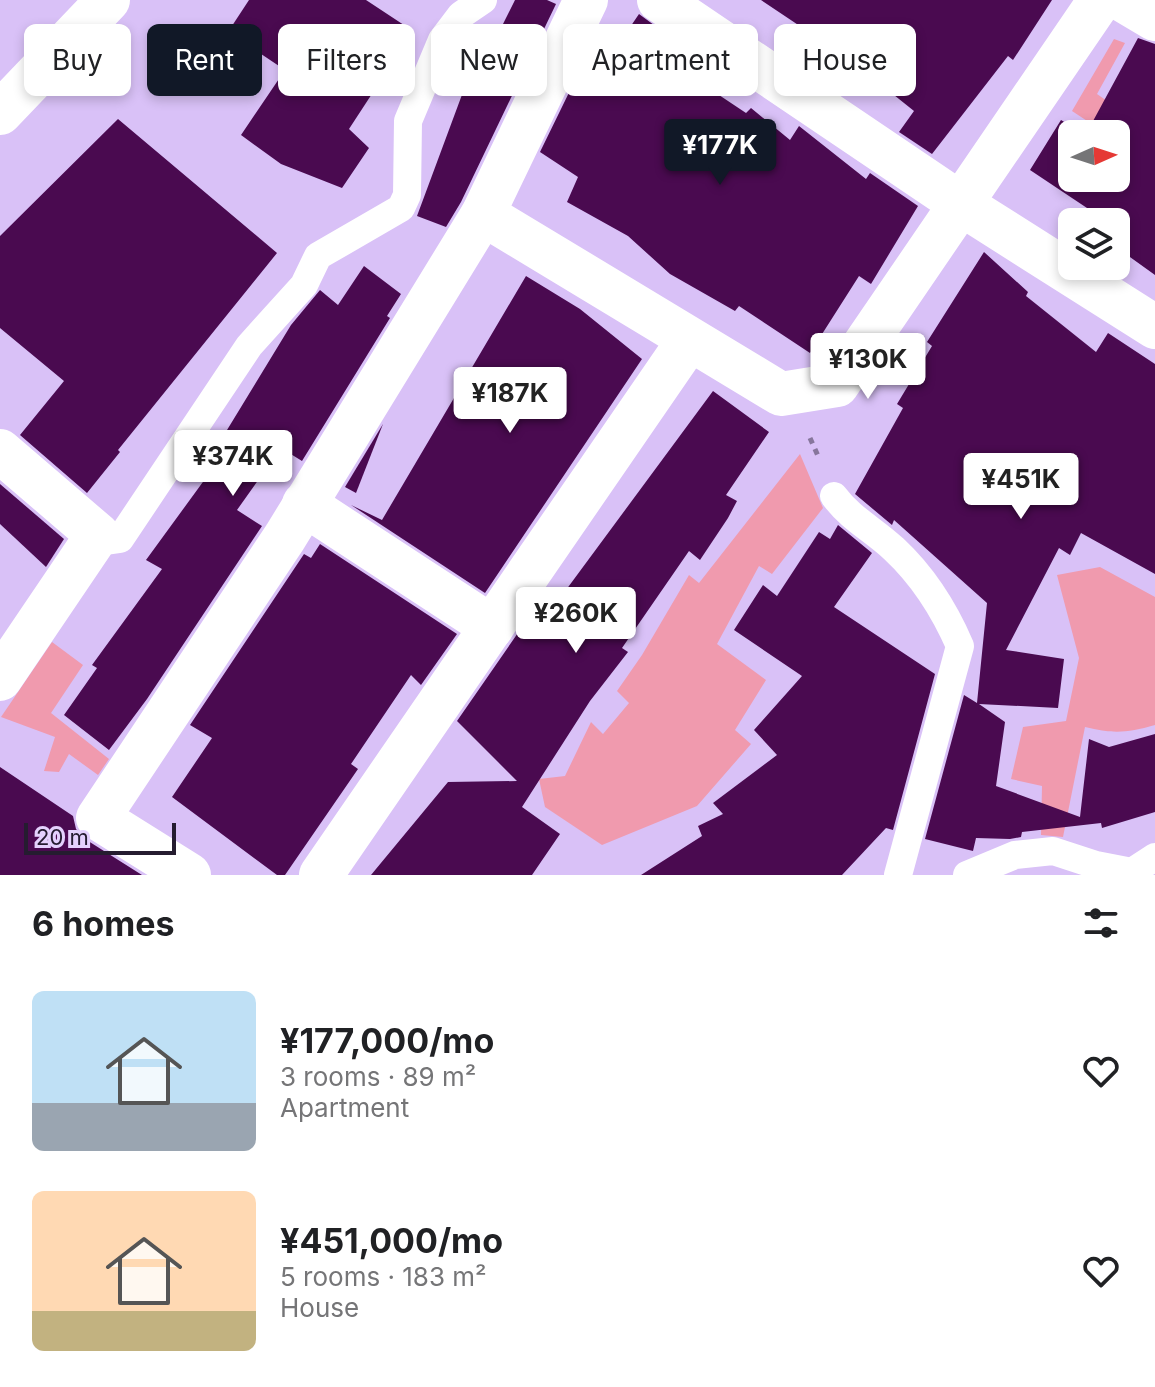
<!DOCTYPE html>
<meta charset="utf-8">
<style>
body{margin:0;font-family:Inter,sans-serif;background:#f6f6f6;color:#202124;height:100vh;display:flex;flex-direction:column;font-size:30px;white-space:nowrap}
*{box-sizing:border-box;margin:0}
p{font-size:26px;color:#757577}
.icon{flex:none;width:44px;height:44px;fill:none;stroke:currentColor;stroke-width:2;stroke-linecap:round;stroke-linejoin:round}
.map{position:relative;height:875px;overflow:hidden}
.sheet{display:flex;flex-direction:column;background:#fff;flex:1}
.sheet>*{flex:none}
.top-card{position:absolute;left:24px;top:24px;width:1108px;height:72px;display:flex;gap:16px}
.needle{width:52px;rotate:87deg}
.buttons{position:absolute;left:1058px;top:120px;display:grid;gap:16px}
.buttons a{display:grid;place-items:center;width:72px;height:72px;border-radius:12px;background:#fff;box-shadow:0 4px 12px #0003;font-size:40px}
.scale{position:absolute;left:24px;bottom:20px;width:152px;box-sizing:border-box;padding-left:8px;border:4px solid #251c30;border-top:0;font-size:22px;line-height:28px;white-space:nowrap;color:#251c30;-webkit-text-stroke:6px #e4d1fd;paint-order:stroke}
.price{position:absolute;translate:-50% -68px;padding:0 18px;border-radius:8px;background:#fff;color:#222;font-size:26px;line-height:52px;filter:drop-shadow(0 2px 4px #0008)}
.price::after{content:'';position:absolute;left:50%;top:48px;width:24px;height:18px;margin-left:-12px;background:inherit;clip-path:polygon(0 0,100% 0,50% 100%)}
.price.selected{background:#111827;color:#fff}
ul{padding:0;list-style:none}
li{display:flex;align-items:center;gap:24px;height:200px;padding:0 32px}
li span{display:grid;place-items:center;flex:none;width:224px;height:160px;border-radius:12px;color:#555}
li>.icon{margin-inline-start:auto}
span .icon{width:96px;height:96px;fill:#fffc;stroke-width:1}
li b{font-size:34px}
h2{display:flex;justify-content:space-between;align-items:center;height:96px;padding:0 32px;font-size:34px}
.tag{padding:0 28px;border-radius:12px;background:#fff;box-shadow:0 4px 12px #0003;font-size:28px;line-height:72px}
.tag.selected{background:#111827;color:#fff}
.map>svg:first-child{display:block}
</style>
<div class="map">
<svg width="1155" height="875" viewBox="0 0 1155 875">
<rect width="100%" height="100%" fill="#d9c1f7"/>
<g fill="#f09aae">
<polygon points="1114,39 1125,43 1097,94 1120,110 1116,134 1107,134 1072,111"/>
<polygon points="800,454 823,508 772,574 759,566 717,644 766,680 735,730 751,744 697,806 602,845 545,807 539,779 565,776 591,722 603,734 629,703 617,691 642,655 689,575 699,583"/>
<path d="M1100,567l55,30v128c-28,8 -42,9 -70,2l-22,110 -22,-2 1,-49 -31,-7 12,-52 43,-6 13,-63 -22,-83z"/>
<polygon points="52,642 83,665 51,713 109,759 98,775 69,754 59,772 44,771 55,737 1,717"/>
</g>
<g fill="#4a0a50">
<polygon points="249,0 366,0 413,31 349,129 369,148 342,188 281,164 241,135 285,70 228,32"/>
<polygon points="515,0 547,0 556,4 461,202 446,227 417,216 463,92 468,94"/>
<polygon points="761,0 1052,0 1013,60 1008,56 932,154 899,132 914,111 889,91 891,87"/>
<polygon points="639,14 688,50 682,58 710,89 746,113 751,108 790,140 799,126 866,179 870,173 918,206 871,284 859,276 810,353 739,306 735,311 670,274 628,236 567,202 578,177 540,152 601,27 622,39"/>
<polygon points="1138,38 1155,44 1155,275 1116,247 1116,222 1108,222 1030,170 1061,120 1084,134 1072,134 1072,178 1116,178 1116,134 1086,134"/>
<polygon points="118,119 277,253 118,450 120,452 87,493 20,435 64,381 0,328 0,236"/>
<polygon points="984,252 1028,292 1026,296 1096,352 1108,333 1155,364 1155,574 1081,533 1070,555 1059,548 1006,650 1064,659 1058,708 979,704 1005,722 996,786 1080,817 1089,739 1109,747 1155,734 1155,812 1102,828 1101,823 1022,832 1021,837 1010,839 976,838 973,851 925,839 964,695 977,703 987,603 894,520 892,525 855,494 903,408 897,404 932,346 927,342"/>
<polygon points="364,266 401,294 387,316 390,318 302,461 281,448 237,510 262,526 147,699 109,750 64,715 97,668 92,665 162,569 146,560 208,475 202,471 291,325 320,290 338,305"/>
<polygon points="526,276 580,309 642,359 485,593 351,505 382,520"/>
<polygon points="713,391 769,432 726,495 737,501 728,518 700,560 689,551 622,648 628,652 590,701 522,807 560,834 532,875 371,875 448,782 517,781 457,721 538,604 549,613"/>
<polygon points="383,424 356,493 345,487"/>
<polygon points="0,484 64,539 46,567 0,524"/>
<polygon points="838,525 872,553 834,607 935,674 893,830 886,828 842,875 641,875 702,836 698,826 723,814 713,803 777,755 754,730 802,676 734,630 763,585 777,596 819,532 830,539"/>
<polygon points="320,544 457,634 421,685 411,675 351,764 358,769 285,875 277,875 172,797 212,738 190,725 304,554 311,558"/>
<polygon points="0,767 73,816 76,829 85,839 142,875 0,875"/>
</g>
<g fill="none" stroke-linecap="round" stroke-linejoin="round">
<polyline stroke="#87769c" stroke-width="5" stroke-dasharray="6 6" stroke-linecap="butt" points="810,438 819,458"/>
<g stroke="#fff" stroke-width="28">
<path d="M834,496c17,23 40,34 60,53 30,28 50,60 66,97l-62,229"/>
<polyline points="92,543 120,539 249,346 304,285 318,256 401,208 407,195 408,121 442,40 461,15 483,0"/>
<polyline points="967,875 1015,855 1053,851 1096,865 1132,872 1155,857"/>
</g>
<g stroke="#fff" stroke-width="44">
<polyline points="659,0 961,204 1155,327"/>
<polyline points="1123,0 1155,19"/>
<polyline points="0,113 108,0"/>
<polyline points="483,214 781,394 837,385 1100,0"/>
<polyline points="0,451 98,535"/>
<polyline points="304,504 492,627"/>
<polyline points="0,679 92,543"/>
<polyline points="189,875 98,818 285,537 483,214 586,0"/>
<polyline points="321,875 689,340"/>
</g>
</g>
</svg>
<div class="buttons">
<a><svg class="needle" viewBox="-14 -14 28 28"><path d="M0-13l5 13h-10z" fill="#e53935"/><path d="M0 13l5-13h-10z" fill="#757577"/></svg></a>
<a><svg class="icon" aria-label="layers" viewBox="0 0 24 24"><path d="M12 4l9 5-9 5-9-5zM3 14l9 5 9-5"/></svg></a>
</div>
<div class="scale">20 m</div>
<b class="price selected" style="left:720px;top:187px">¥177K</b>
<b class="price" style="left:868px;top:401px">¥130K</b>
<b class="price" style="left:510px;top:435px">¥187K</b>
<b class="price" style="left:233px;top:498px">¥374K</b>
<b class="price" style="left:1021px;top:521px">¥451K</b>
<b class="price" style="left:576px;top:655px">¥260K</b>
<div class="top-card">
<a class="tag">Buy</a>
<a class="tag selected">Rent</a>
<a class="tag">Filters</a>
<a class="tag">New</a>
<a class="tag">Apartment</a>
<a class="tag">House</a>
</div>
</div>
<section class="sheet">
<h2>6 homes<svg class="icon" aria-label="filters" viewBox="0 0 24 24"><path d="M4 7h16M4 17h16"/><circle cx="9" cy="7" r="2"/><circle cx="15" cy="17" r="2"/></svg></h2>
<ul>
<li><span style="background:linear-gradient(#bfe0f5 70%,#9aa5b1 0)"><svg class="icon" aria-label="home" viewBox="0 0 24 24"><path d="M3 11l9-7 9 7M6 9v11h12V9"/></svg></span><div><b>¥177,000/mo</b><p>3 rooms · 89 m²</p><p>Apartment</p></div><svg class="icon" aria-label="heart" viewBox="0 0 24 24"><path d="M12 20l-8-8c-3-5 5-10 8-4 3-6 11-1 8 4z"/></svg></li>
<li><span style="background:linear-gradient(#ffd9b3 75%,#c2b280 0)"><svg class="icon" aria-label="home" viewBox="0 0 24 24"><path d="M3 11l9-7 9 7M6 9v11h12V9"/></svg></span><div><b>¥451,000/mo</b><p>5 rooms · 183 m²</p><p>House</p></div><svg class="icon" aria-label="heart" viewBox="0 0 24 24"><path d="M12 20l-8-8c-3-5 5-10 8-4 3-6 11-1 8 4z"/></svg></li>
</ul>
</section>
